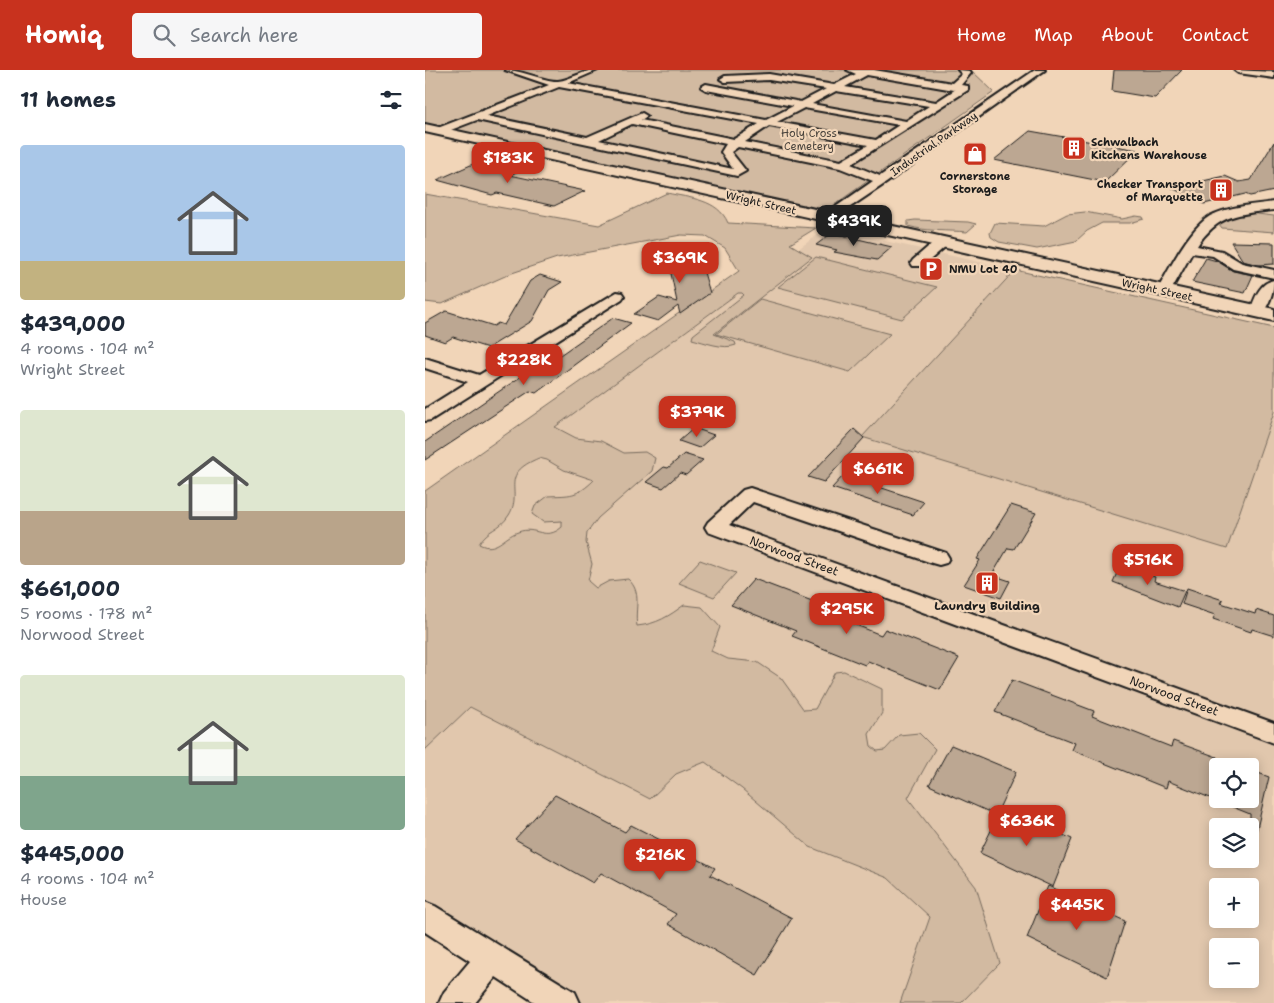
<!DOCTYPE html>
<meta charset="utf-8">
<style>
body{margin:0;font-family:"Shantell Sans",sans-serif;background:#f6f6f7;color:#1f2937;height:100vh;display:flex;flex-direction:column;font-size:19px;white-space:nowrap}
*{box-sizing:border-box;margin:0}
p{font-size:16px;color:#747a83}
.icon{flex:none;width:28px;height:28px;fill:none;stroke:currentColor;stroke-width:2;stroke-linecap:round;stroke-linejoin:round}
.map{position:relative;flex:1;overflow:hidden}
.side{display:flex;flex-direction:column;background:#fff;width:425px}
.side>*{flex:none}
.fabs{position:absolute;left:784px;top:688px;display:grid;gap:10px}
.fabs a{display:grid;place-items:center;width:50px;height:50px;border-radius:5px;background:#fff;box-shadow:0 2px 12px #0003;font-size:25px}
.price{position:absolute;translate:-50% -42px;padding:0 11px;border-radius:10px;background:#c8321e;color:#fff;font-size:16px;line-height:32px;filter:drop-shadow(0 1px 2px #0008)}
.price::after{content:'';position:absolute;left:50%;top:30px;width:15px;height:11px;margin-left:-8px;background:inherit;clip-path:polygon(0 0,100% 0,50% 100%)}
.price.active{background:#222;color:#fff}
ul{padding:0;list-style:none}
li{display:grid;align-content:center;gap:10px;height:265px;padding:0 20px}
li span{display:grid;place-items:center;height:155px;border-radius:5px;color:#555}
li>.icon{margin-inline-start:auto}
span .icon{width:90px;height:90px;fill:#fffc;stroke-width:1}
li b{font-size:21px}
h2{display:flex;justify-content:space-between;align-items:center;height:60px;padding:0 20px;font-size:21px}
header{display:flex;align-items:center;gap:30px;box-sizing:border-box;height:70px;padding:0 25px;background:#c8321e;color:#fff}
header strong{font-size:24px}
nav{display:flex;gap:28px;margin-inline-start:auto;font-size:18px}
.search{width:350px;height:45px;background:#f6f6f7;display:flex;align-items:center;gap:12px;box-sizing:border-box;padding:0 18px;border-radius:5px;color:#747a83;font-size:19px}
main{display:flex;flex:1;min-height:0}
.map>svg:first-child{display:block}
</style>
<header>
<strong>Homiq</strong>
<div class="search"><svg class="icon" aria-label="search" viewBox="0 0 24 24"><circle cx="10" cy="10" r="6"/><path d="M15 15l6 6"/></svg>Search here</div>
<nav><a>Home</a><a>Map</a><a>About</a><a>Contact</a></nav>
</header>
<main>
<section class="side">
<h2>11 homes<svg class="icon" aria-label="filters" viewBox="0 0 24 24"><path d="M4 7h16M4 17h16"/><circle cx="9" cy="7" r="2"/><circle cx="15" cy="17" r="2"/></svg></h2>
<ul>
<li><span style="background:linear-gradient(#a9c7e8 75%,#c2b280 0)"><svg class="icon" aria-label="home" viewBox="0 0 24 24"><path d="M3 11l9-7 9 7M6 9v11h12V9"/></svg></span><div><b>$439,000</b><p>4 rooms · 104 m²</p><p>Wright Street</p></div></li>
<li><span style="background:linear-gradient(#dfe7d0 65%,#b9a48a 0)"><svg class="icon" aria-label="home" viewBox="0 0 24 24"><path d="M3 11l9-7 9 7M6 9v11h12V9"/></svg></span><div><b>$661,000</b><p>5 rooms · 178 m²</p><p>Norwood Street</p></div></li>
<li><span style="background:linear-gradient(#dfe7d0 65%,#7fa58c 0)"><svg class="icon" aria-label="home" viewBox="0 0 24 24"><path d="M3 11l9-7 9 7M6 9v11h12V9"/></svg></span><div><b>$445,000</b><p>4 rooms · 104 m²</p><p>House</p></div></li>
</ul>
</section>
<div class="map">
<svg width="849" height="933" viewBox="0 0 849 933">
<rect width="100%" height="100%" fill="#f1d5b8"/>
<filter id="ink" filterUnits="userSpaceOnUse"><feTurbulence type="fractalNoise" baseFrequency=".02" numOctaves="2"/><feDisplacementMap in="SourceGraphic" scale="10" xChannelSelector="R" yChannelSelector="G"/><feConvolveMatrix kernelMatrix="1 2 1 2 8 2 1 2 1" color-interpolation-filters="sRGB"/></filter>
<g filter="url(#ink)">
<path fill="#e1c7ad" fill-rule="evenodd" d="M402,158l447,100v675h-696l-153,-93v-388zM792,696h33v33h-33zM792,756h33v33h-33zM792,816h33v33h-33zM792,876h33v33h-33z"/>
<g fill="#d2baa1" stroke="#776b5e" fill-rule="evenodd">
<polygon points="0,0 546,0 569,22 399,142 0,54"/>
<path d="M242,123c22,5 51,6 61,30l88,5 -26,16 22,13 -98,77 21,8 1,3c-12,5 -32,-3 -44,-6l1,-4 51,-40 -2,-2h-4l-183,134 21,11 25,3 23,12 21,-1 10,6 -3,13 -54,47 -11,15 -1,9 6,22 -4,17 8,7 13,-7 19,-2c15,14 6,29 9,47 20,-2 32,-10 47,-21l18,2 18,20 -9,24 17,8 29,3 24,16 23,32 11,-1 20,-37 9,-1 38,18v24l-13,21 2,12 6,5 8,-1 14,-15 20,-2 16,16 -27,49 68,89 24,76 -39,40h-61l30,-86 -42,-39 -78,-31 -68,-58 -37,-27 -29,12 -26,25 -180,-92 -45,43v-259l314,-220 -14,-23 -20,-12 -24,-1 -124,23 -45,15 -70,31 -17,-2v-108l174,31zM114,388l8,2 17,10 30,10c-17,17 -24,15 -46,16l-13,10 -3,8 11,8 19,-1v6c-17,15 -26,-2 -44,5 -15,5 -22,21 -39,12 9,-16 20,-13 30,-29 15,-24 -12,-40 30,-57z"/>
<polygon points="660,142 697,149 711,146 718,147 719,149 705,153 677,153 662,161 651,171 612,179 574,172 566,167 565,163 570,153 619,156 642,144"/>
<polygon points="824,143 849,146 849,162 797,158 794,154 812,145"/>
<path d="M490,150l53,2 8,2 -9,8c-20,-2 -39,0 -59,-6v-5z"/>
<polygon points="391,187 512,217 477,249 353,217"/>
<polygon points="590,200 849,258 849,342 802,479 437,367"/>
<polygon points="335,229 465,264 425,302 291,264"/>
<polygon points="275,490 311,503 289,527 254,513"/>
</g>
<g fill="#bca792" stroke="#1c1c1c">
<polygon points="689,0 757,0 730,28 687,21"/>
<polygon points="605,61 713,80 680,112 569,90"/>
<polygon points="849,72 849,121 825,126 820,124 779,134 747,118 800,106 814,112 826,110"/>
<polygon points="57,90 96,100 85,105 160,121 129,136 72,123 67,125 12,110"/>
<polygon points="407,163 467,177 452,190 409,182 412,180 391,175"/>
<polygon points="806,172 849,173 849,194 833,195 818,191"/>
<polygon points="240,175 273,182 285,223 255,244 253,236 233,251 209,244 234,227 252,232"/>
<polygon points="781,188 792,191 808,201 828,205 820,223 767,212"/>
<polygon points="115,205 137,212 124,220 107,251 63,278 28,267 20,272 0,265 0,253 21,241 69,256 73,253 79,255 105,211"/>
<polygon points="188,248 206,253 111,323 105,321 0,390 0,372 107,299 112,301"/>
<polygon points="269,358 289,365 274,378 254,371"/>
<polygon points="429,359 439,368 399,412 383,407"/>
<polygon points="259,384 278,390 261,405 255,403 238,418 221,412 239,397 243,398"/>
<polygon points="418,406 445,414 499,432 488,445 407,418"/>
<polygon points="586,435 611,443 589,479 583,478 567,505 585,511 576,528 539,515 555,490 552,489"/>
<polygon points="695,496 730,507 729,511 760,521 753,537 688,512"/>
<polygon points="329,509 395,534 391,539 456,565 460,559 534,588 515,620 443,591 440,595 367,566 371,561 306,535"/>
<polygon points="762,518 798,530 796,533 830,544 831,540 849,546 849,566 827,559 826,562 788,549 790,545 757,534"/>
<polygon points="587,610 669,641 667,646 746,677 748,671 792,687 792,729 825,729 825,700 844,707 831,763 825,762 825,744 743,711 741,718 647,680 650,673 570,642"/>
<polygon points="526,675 591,702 571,745 504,715"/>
<polygon points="130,725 200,762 206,755 290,798 285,805 367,848 332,905 243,854 251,844 176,803 168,813 90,769"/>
<polygon points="577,738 647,769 628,817 555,783"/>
<polygon points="623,816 700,851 682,907 602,868"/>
</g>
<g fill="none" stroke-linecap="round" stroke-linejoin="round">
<g stroke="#1c1c1c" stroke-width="4">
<g id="minor">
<path d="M80,0c17,0 41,12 53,11 13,-1 24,-11 40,-11l-30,13 198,37 27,-14 -87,-16 -5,-3 5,-3 95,18 25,-13 -57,-9 -44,2 -5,-3 5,-3 44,-2 65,11 22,-11 -9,-4h27l78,13 10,-9 -4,-4 12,1 1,2 -10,12 7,1v4l-117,74 29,12 155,-106h10l-159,113 -58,39 -6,-4 2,-3 49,-34 -33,-13 -102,-21 -7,5 15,19 -9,5 -260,-56 -34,13h-8v-4l114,-44zM442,5l87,15 2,-1 -20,13 -91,-15zM134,17l200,37 -25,15 -93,-19 6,-4 -5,-3 -55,24 -100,-21zM411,21l93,15 -23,15 -94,-17zM379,38l95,17 -23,15 -99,-18zM207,54l94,20 -5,8 12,17 -134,-29zM344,56l99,19 -27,16 -96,-19z"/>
<polygon points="809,0 849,2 849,8 813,3"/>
<path d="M849,132v8c-35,4 -56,4 -77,36l25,5 20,12 32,7v8l-41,-9 -20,-13 -21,-3 -23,41h-10l-2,-3c12,-22 32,-62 53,-75 19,-10 43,-11 64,-14z"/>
<polygon points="516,169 521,170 522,173 521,176 498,196 488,196 486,193 488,190 511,170"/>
<path d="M849,210c0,10 -6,33 -17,35l-5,-1 -2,-3c5,-13 9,-28 24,-31z"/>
<polygon points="192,222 197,223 199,226 197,229 6,350 0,351 0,339 43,312 0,298 0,288 54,305"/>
<polygon points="325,418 521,483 524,488 521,493 514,495 507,493 328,432 304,455 849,653 849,673 283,462 280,457 283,452 318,420"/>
<polygon points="0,832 10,836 150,922 155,933 111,933 71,907 50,933 14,933 19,922 45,891 0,862"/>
</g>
</g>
<g stroke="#1c1c1c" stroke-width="4">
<polygon id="major" points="0,54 849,239 849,251 0,62"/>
</g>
<use href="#minor" fill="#f1d5b8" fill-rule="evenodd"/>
<use href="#major" fill="#f1d5b8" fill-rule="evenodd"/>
</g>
</g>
<defs>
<g id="building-square" transform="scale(1.25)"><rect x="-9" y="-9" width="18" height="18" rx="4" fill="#c8321e" stroke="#f1d5b8"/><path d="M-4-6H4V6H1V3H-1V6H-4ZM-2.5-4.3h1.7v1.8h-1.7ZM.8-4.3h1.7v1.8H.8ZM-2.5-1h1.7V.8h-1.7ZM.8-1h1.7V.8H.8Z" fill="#fff"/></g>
<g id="shop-square" transform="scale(1.25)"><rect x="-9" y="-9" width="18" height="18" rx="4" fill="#c8321e" stroke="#f1d5b8"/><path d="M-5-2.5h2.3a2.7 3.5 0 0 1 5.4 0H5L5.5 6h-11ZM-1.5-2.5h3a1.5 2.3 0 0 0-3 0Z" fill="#fff"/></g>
<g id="parking-square" transform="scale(1.25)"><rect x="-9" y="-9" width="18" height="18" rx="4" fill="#c8321e" stroke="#f1d5b8"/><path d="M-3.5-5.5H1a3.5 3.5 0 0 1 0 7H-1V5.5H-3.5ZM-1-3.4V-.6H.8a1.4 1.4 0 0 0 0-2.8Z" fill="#fff"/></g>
</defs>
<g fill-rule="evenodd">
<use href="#building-square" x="649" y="78"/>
<use href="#shop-square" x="550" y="84"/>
<use href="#building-square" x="796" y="120"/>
<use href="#parking-square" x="506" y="199"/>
<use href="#building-square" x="562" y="513"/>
</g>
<g text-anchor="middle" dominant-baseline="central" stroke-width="4.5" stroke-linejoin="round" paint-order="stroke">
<g font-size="11" fill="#4a443d" stroke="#f1d5b8">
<text x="384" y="63">Holy Cross<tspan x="384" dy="13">Cemetery</tspan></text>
</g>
<g font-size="11" font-weight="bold" fill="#1c1c1c" stroke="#f1d5b8" text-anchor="start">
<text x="666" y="72">Schwalbach<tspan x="666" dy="13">Kitchens Warehouse</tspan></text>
<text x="550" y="106" text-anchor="middle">Cornerstone<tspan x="550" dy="13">Storage</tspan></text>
<text x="778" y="114" text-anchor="end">Checker Transport<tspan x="778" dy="13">of Marquette</tspan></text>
<text x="524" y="199">NMU Lot 40</text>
</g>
<g font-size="11" fill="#1c1c1c" stroke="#f1d5b8">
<text transform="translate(509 74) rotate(-35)">Industrial Parkway</text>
<text transform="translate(336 133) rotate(13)">Wright Street</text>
<text transform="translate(732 220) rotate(12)">Wright Street</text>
</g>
<g font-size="12" fill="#1c1c1c" stroke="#f1d5b8">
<text transform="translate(369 486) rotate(20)">Norwood Street</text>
<text transform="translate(749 626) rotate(20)">Norwood Street</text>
</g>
<g font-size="12" font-weight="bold" fill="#1c1c1c" stroke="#f1d5b8">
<text x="562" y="536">Laundry Building</text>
</g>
</g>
</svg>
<div class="fabs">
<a><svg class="icon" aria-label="locate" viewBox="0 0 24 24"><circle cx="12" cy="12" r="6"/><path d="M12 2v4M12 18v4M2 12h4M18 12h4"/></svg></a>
<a><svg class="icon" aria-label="layers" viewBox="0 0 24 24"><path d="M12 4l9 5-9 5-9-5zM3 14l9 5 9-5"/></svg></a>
<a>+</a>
<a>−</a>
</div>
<b class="price" style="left:83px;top:114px">$183K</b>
<b class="price active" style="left:429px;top:177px">$439K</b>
<b class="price" style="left:255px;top:214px">$369K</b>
<b class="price" style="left:99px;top:316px">$228K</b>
<b class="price" style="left:272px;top:368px">$379K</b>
<b class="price" style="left:453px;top:425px">$661K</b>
<b class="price" style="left:723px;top:516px">$516K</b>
<b class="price" style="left:422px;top:565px">$295K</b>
<b class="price" style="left:602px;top:777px">$636K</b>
<b class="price" style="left:235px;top:811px">$216K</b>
<b class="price" style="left:652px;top:861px">$445K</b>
</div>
</main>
